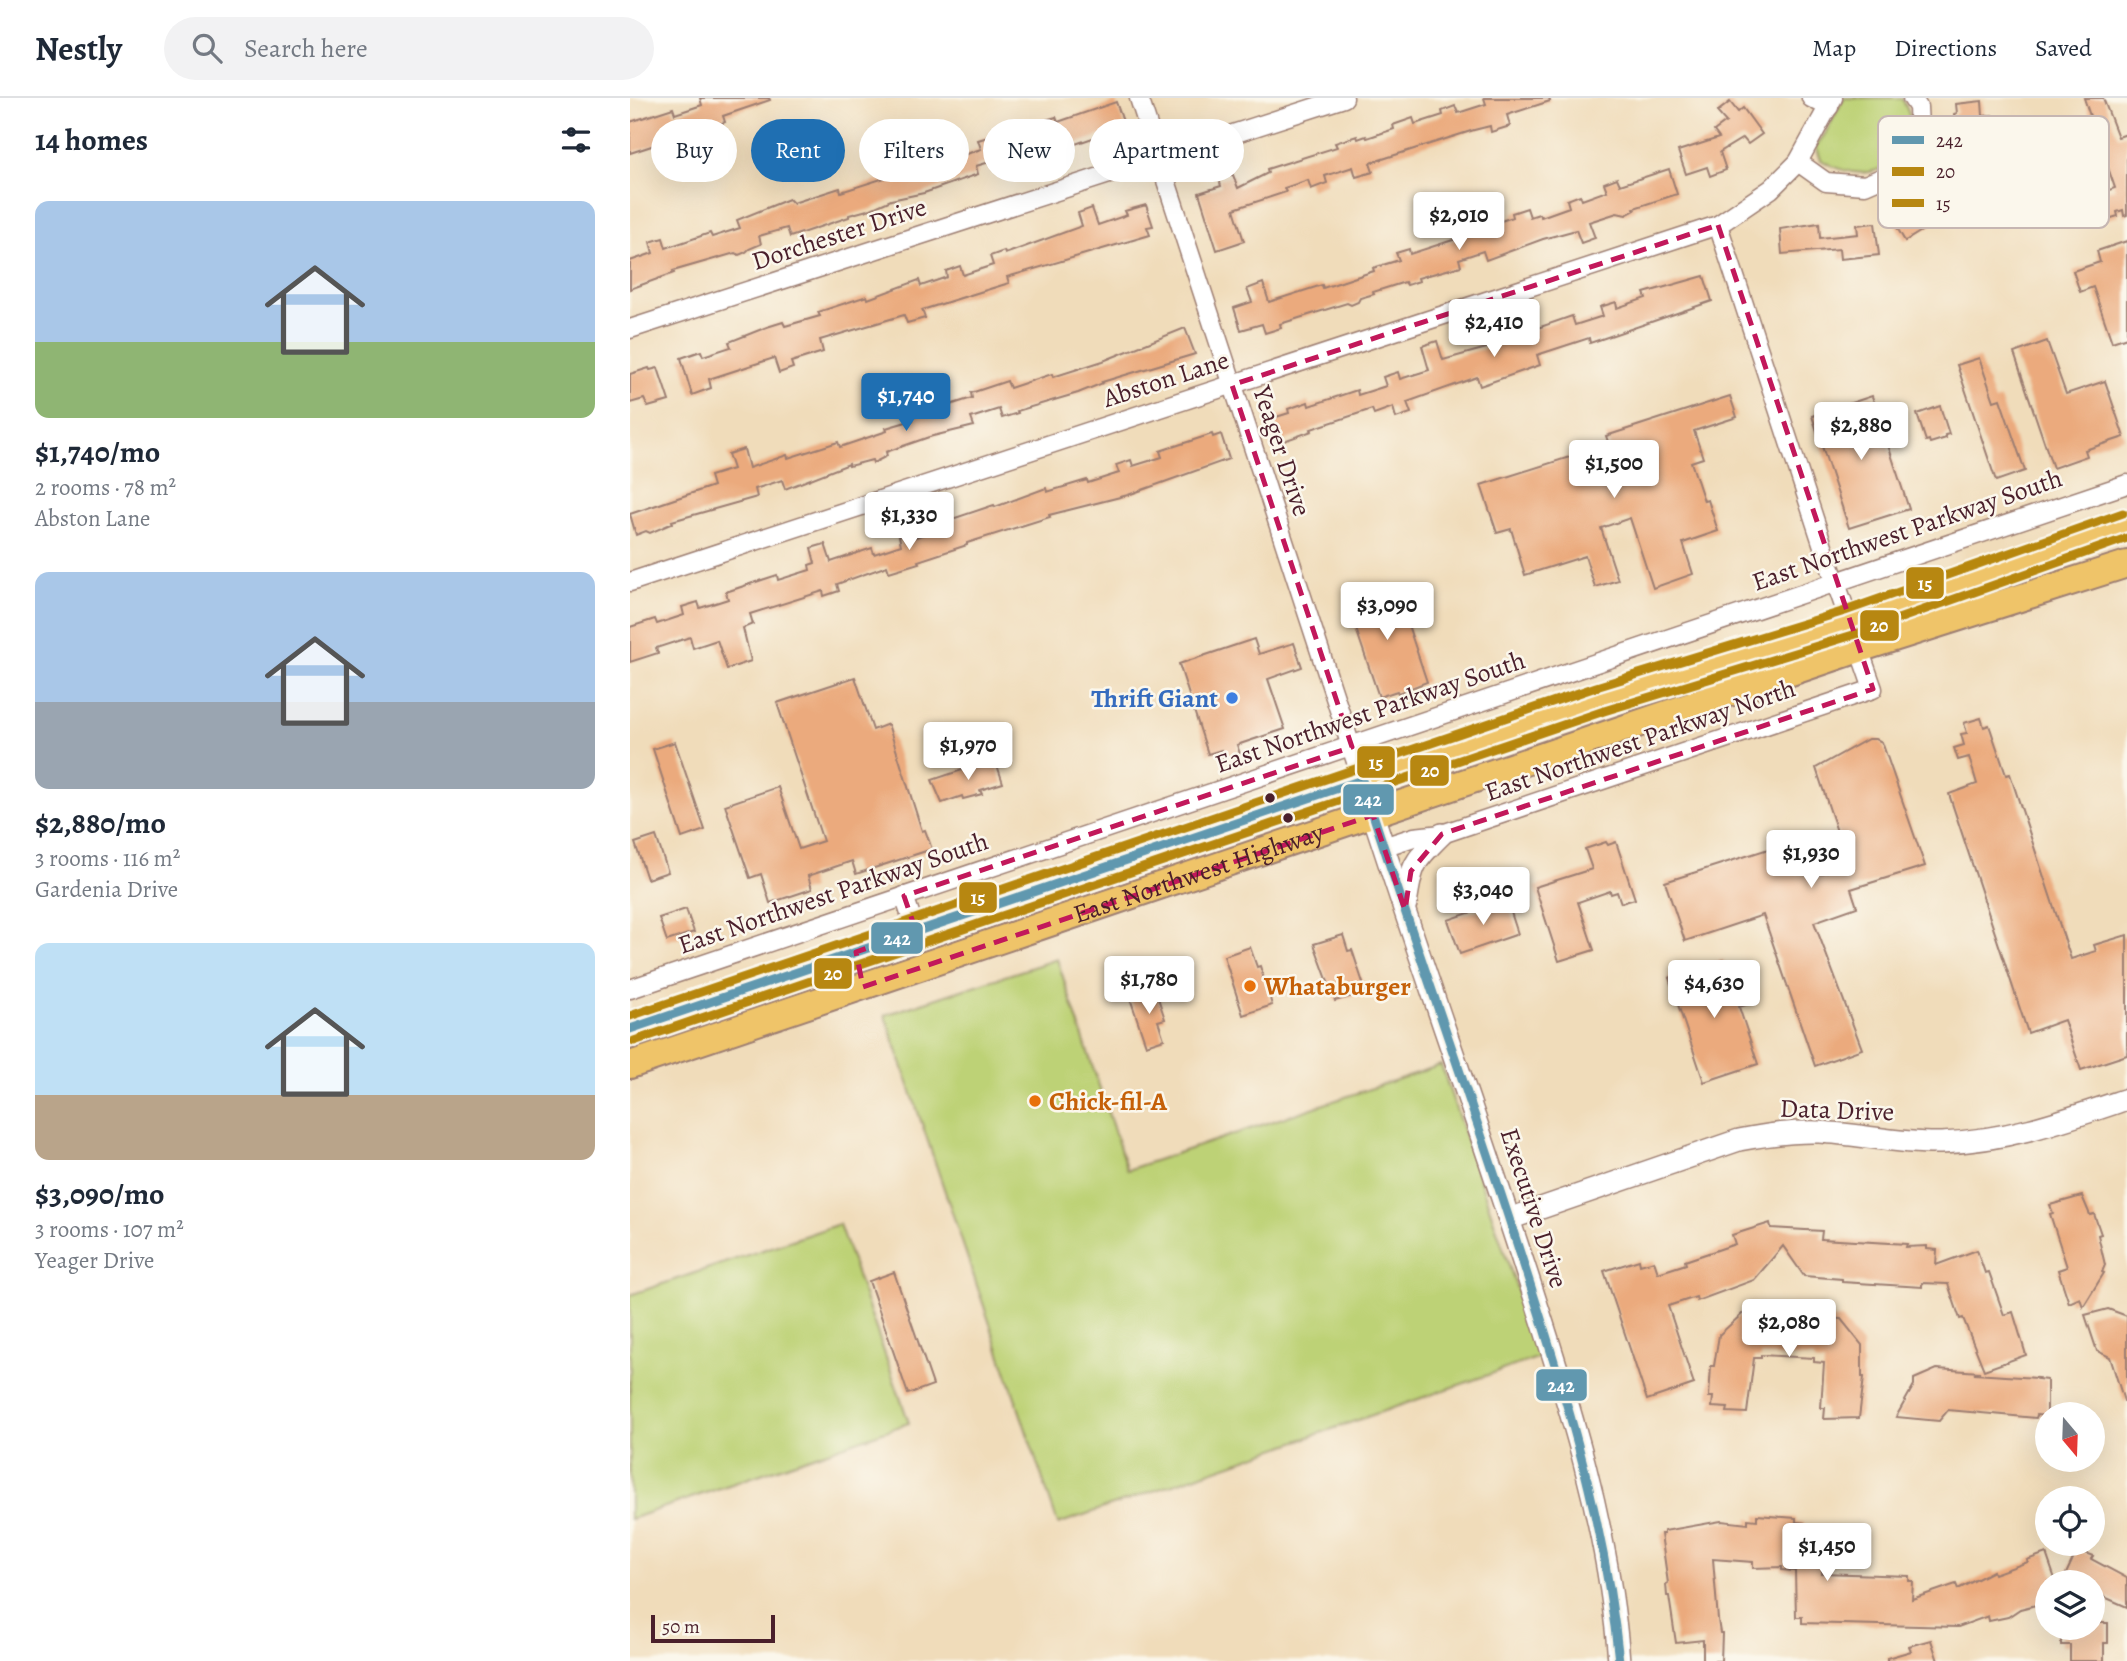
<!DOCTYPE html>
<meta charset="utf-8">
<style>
body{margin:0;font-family:Alegreya,serif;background:#f2f2f3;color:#1f2937;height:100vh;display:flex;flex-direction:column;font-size:26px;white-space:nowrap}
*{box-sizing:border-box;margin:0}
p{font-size:23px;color:#747a83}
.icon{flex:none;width:38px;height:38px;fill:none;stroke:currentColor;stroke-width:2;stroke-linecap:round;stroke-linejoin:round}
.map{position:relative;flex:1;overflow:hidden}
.panel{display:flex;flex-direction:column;background:#fff;width:630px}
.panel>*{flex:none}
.guide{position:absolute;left:21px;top:21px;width:665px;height:63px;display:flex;gap:14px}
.needle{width:46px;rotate:161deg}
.buttons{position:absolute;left:1405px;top:1304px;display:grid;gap:14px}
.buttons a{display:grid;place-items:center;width:70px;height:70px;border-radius:50%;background:#fff;box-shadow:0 7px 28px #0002;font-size:35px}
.scale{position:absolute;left:21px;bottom:18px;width:124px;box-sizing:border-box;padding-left:7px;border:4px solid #4a1f2b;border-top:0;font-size:19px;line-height:24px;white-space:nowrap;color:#4a1f2b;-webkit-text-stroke:5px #fbf7ec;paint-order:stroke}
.price{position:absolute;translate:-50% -60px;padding:0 16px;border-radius:7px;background:#fff;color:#222;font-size:23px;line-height:46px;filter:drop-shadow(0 2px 4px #0008)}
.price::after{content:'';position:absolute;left:50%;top:42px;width:21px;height:16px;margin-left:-10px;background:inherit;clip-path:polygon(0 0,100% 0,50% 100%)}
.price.current{background:#1f6fb2;color:#fff}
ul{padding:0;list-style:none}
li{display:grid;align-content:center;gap:14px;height:371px;padding:0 35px}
li span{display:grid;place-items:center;height:217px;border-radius:14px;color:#555}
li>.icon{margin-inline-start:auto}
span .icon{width:126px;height:126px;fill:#fffc;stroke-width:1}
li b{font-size:30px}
h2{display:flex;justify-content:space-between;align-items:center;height:84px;padding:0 35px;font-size:30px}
.chip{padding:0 24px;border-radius:32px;background:#fff;box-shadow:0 7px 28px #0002;font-size:24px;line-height:63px}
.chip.current{background:#1f6fb2;color:#fff}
header{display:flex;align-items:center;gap:42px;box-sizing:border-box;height:98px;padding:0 35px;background:#fff;border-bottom:2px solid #e0e1e3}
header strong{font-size:33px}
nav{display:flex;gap:38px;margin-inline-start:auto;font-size:24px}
.search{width:490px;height:63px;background:#f2f2f3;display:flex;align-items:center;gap:18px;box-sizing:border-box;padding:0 24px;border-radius:38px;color:#747a83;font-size:26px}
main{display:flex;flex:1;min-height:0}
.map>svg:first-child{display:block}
</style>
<header>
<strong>Nestly</strong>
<div class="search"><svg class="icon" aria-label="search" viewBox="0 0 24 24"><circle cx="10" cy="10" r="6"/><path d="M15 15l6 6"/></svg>Search here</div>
<nav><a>Map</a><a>Directions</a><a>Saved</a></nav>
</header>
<main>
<section class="panel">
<h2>14 homes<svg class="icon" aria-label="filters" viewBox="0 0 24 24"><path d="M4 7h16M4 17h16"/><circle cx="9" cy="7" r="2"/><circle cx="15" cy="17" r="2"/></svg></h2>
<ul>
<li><span style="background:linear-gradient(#a9c7e8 65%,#8fb573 0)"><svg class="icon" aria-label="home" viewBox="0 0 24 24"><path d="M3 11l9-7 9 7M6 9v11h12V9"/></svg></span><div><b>$1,740/mo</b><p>2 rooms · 78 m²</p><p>Abston Lane</p></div></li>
<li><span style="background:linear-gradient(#a9c7e8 60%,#9aa5b1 0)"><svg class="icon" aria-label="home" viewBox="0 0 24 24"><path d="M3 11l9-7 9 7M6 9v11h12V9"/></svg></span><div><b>$2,880/mo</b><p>3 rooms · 116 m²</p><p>Gardenia Drive</p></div></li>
<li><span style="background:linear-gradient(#bfe0f5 70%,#b9a48a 0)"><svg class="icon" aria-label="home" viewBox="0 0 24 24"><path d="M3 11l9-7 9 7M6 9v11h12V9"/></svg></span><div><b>$3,090/mo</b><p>3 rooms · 107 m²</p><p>Yeager Drive</p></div></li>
</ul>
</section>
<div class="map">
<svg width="1497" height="1563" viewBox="0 0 1497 1563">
<rect width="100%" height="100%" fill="#fbf7ec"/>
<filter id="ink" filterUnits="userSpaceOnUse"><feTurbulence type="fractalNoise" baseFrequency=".0143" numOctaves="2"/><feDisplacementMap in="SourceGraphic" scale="14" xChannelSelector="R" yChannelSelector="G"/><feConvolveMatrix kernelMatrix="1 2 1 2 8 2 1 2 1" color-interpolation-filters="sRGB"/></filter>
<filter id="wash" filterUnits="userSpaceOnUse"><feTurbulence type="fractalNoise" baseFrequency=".00686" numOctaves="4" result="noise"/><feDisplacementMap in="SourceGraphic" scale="28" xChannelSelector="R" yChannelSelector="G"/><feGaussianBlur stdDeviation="1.57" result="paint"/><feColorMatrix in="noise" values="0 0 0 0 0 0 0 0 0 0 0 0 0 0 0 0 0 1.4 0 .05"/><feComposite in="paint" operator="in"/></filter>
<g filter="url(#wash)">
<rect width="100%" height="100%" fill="#f0dcba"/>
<g fill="#bdd276" stroke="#847850" stroke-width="2">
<path d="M1214,0h58c3,7 9,17 9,26 1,7 -4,19 -8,25 -20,31 -54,28 -82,11l-5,-14 9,-12z"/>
<polygon points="427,861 497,1072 811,967 910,1259 428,1426 255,917"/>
<polygon points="209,1126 279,1325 0,1421 0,1197"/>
</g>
<g id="blocks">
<g fill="#ebaa7d">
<polygon points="70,0 139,0 140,2 93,18 95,24 0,55 0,24 43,10 45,16 72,7"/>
<polygon points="854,0 919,0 920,3 877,17 880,28 861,34 860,28 844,32 740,65 743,74 726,79 723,69 695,78 697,85 681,91 678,82 654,90 656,94 604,111 614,143 587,152 569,95 591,88 589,81 603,77 608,90 638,75 637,71 707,49 705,45 727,38 728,41 736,38 737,40 764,31 763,27 783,20 785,26 813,17 812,13 825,8 828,15 856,6"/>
<polygon points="1454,0 1473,0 1488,39 1497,36 1497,117 1494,118 1493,112 1487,114 1488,118 1461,126 1456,112 1465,109 1462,98 1485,90 1474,58 1458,64 1452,48 1468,42"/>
<polygon points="1352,3 1353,18 1362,17 1363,33 1355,34 1355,41 1334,43 1338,35 1326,36 1324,16 1327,15 1326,6"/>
<polygon points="486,4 495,29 425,53 422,44 391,52 394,62 379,67 377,59 346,68 348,76 294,95 261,102 241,111 219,117 219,119 160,139 157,130 129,138 131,146 119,151 116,154 109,157 105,155 43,173 44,175 0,191 0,163 23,155 20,144 33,140 36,150 80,135 82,139 110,130 107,122 159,101 163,105 210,90 211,94 261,78 260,76 284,68 278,49 293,44 301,68 351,51 348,42 426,19 428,24"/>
<polygon points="1100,4 1108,14 1113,10 1132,36 1118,46 1113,40 1090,54 1096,72 1080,78 1077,69 1056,76 1048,53 1089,40 1084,33 1096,24 1087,14"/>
<polygon points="1039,71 1047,96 1004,110 1005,112 996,117 987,115 959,124 965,140 951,145 946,132 913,141 856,162 853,153 829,161 831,168 788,180 789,183 777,187 775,184 743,194 744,196 730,200 728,204 721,207 717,205 650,226 651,230 635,235 632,226 611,232 604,210 622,204 617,191 633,185 639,204 692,187 693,190 744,173 743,170 769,162 766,155 779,151 780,156 826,141 825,138 883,119 882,115 897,110 900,119 909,116 911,119 939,109 937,102 950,97 952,102 977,93 974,85 987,80 990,87"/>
<polygon points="1294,106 1306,124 1275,143 1263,123 1281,111 1282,114"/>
<polygon points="516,107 523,128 517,129 520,137 377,179 379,185 292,212 295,220 277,225 274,217 190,242 193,254 161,264 163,270 149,275 144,260 79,281 81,290 62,297 51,260 71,253 73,258 101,249 99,244 137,229 153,224 155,228 190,218 188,214 237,198 238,201 289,182 291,188 317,179 316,173 330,168 333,177 363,167 360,158 374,153 375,156 452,128 448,115 462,110 468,127 497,117 495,113"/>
<polygon points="1189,125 1190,140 1228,136 1227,127 1245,125 1249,157 1210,161 1209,151 1152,156 1150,131"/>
<polygon points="1497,143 1497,239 1482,244 1463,189 1450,194 1443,173 1470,164 1467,153"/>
<polygon points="1074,178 1082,203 960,245 959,240 907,257 910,267 850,288 847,279 777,304 781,315 766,320 763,309 744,316 742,311 681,331 682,333 651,344 643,320 659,315 658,311 678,304 679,308 727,292 728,297 756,288 753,279 768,274 770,281 799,272 792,248 807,243 813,262 882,243 879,234 897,228 899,233 942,218 945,227 973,218 970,209 986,204 987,210 1016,200 1014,195"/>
<polygon points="555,230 565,256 472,284 473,285 448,295 387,313 388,315 372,320 369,311 341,320 344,328 299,339 256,354 257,358 243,365 242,362 219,368 219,366 155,391 152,382 125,391 127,399 42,423 43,425 20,435 16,433 6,437 0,416 83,388 80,378 103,371 98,356 114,351 119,370 157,357 158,360 208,344 210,349 257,333 256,330 283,322 282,319 342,300 341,295 377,283 380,290 422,276 423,279 473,263"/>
<polygon points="1417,243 1436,296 1475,283 1494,339 1455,352 1457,358 1423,370 1384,255"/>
<polygon points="1349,260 1364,303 1370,301 1395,373 1366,383 1327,267"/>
<polygon points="19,270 20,272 28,270 39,303 18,309 14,301 0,305 0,276"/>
<polygon points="1100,298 1107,319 1064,333 1073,360 1061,364 1074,403 1078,402 1088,433 1053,445 1063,476 1023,490 1000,420 971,430 988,482 965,489 955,458 895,477 881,431 867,435 851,387 949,356 953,368 983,358 976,338"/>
<polygon points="1242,298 1279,411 1219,430 1182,318"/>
<polygon points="1310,308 1319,336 1315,337 1316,340 1300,345 1299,342 1296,343 1287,316"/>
<polygon points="582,336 583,339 591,336 599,361 498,397 419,417 420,419 337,445 337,447 288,463 289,465 259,474 257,468 207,486 209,493 194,498 193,493 120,516 123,526 113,530 121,563 97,571 87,542 63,550 60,539 26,550 28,555 0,564 0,529 25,521 27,526 54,517 52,509 68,504 70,510 98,501 96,494 147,477 148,482 180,472 179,467 185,465 181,450 195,446 201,464 242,450 244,456 271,447 269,438 284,433 286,439 315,429 313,424 364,407 365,409 416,390 417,394 457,382 458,385 489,375 486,367 501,362 503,368 532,359 530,353"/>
<polygon points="765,488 797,584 768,595 767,593 749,599 717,504"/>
<polygon points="624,541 629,556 664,545 672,569 638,581 655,631 607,647 610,656 594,662 591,652 578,656 549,566"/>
<polygon points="225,579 243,632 258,626 292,733 295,732 302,751 226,776 222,763 178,778 182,791 140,805 131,776 120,780 95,707 148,689 169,751 193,743 147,605"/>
<polygon points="1351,620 1354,629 1359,627 1376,677 1380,676 1441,861 1466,853 1464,847 1497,837 1497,957 1451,972 1434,922 1398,935 1319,696 1347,686 1339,659 1328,662 1324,650 1334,647 1331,636 1337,635 1334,625"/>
<polygon points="1238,641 1246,641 1252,644 1295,768 1221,791 1227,809 1184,824 1232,951 1185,968 1133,817 1055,843 1035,784 1170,741 1182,778 1218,767 1186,670"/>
<polygon points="45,644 75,732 52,740 23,651"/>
<polygon points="365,661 373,685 350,692 352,696 333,701 332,698 312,705 302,682"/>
<polygon points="26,738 38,774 17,781 5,745"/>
<polygon points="976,744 978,747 986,744 1005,801 991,805 987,794 981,796 980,793 948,804 964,852 929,863 905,789 962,771 955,751"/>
<polygon points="877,802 888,836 830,856 818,822"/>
<polygon points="56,811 64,834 37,843 29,820"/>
<polygon points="713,837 718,853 722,852 736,894 705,903 684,846"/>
<polygon points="620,849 627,869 630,868 642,907 613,917 594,858"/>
<polygon points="1093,862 1104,897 1118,893 1122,905 1109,909 1128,966 1074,984 1039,880"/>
<polygon points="525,891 535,921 528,923 534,941 516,947 500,900"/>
<polygon points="1452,1098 1460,1117 1464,1116 1471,1136 1468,1137 1475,1167 1472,1174 1474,1175 1453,1209 1450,1200 1439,1205 1428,1172 1437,1169 1420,1116 1423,1115 1420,1107"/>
<polygon points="1140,1125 1141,1130 1192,1133 1191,1141 1277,1146 1276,1149 1297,1148 1297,1151 1307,1152 1306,1167 1347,1152 1355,1175 1359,1174 1374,1217 1383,1214 1396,1257 1354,1272 1333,1220 1330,1221 1318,1186 1292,1185 1292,1189 1212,1184 1212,1181 1174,1178 1153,1148 1124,1182 1067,1203 1066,1199 1038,1208 1064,1286 1017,1302 974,1173 1009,1162 1010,1167 1024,1163 1028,1175 1056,1166 1055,1163 1105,1146 1102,1137"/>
<polygon points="264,1174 303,1287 278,1296 239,1183"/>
<polygon points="1478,1211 1497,1218 1497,1303 1494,1303 1480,1259 1467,1253 1455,1217"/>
<polygon points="1144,1213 1189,1217 1189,1220 1211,1221 1232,1247 1232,1279 1234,1279 1229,1320 1194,1321 1195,1310 1191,1310 1194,1265 1184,1264 1184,1260 1131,1257 1131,1260 1124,1260 1117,1315 1097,1314 1098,1310 1082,1309 1083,1299 1079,1299 1081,1268 1084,1268 1089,1237 1112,1216 1143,1215"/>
<polygon points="1307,1271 1350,1274 1344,1276 1408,1280 1407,1281 1417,1282 1417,1318 1407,1317 1406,1320 1318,1312 1309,1323 1266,1319 1284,1287 1284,1281"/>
<polygon points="1127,1417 1166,1420 1166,1424 1174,1425 1174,1430 1192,1431 1191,1446 1194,1446 1192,1475 1279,1478 1279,1483 1283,1483 1282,1501 1326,1486 1328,1491 1363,1473 1364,1476 1398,1464 1397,1462 1416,1455 1426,1484 1418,1484 1418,1504 1390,1511 1378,1519 1359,1523 1358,1518 1328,1529 1172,1525 1172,1519 1166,1519 1165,1473 1152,1472 1152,1469 1123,1470 1123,1464 1083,1461 1088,1522 1090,1535 1092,1535 1091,1563 1073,1563 1073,1542 1046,1545 1039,1498 1037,1498 1036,1486 1038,1485 1031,1436 1034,1436 1034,1433 1091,1423 1118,1426 1118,1421 1127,1422"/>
<polygon points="1447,1452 1463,1458 1461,1461 1497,1480 1497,1509 1463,1494 1463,1484 1448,1484 1435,1478"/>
<polygon points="1463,1525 1478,1525 1478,1545 1474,1545 1474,1563 1440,1563 1440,1547 1431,1547 1431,1530 1463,1530"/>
<polygon points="1301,1542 1308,1563 1257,1563 1257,1560 1281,1553 1279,1548"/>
</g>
</g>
</g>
<g filter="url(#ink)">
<use href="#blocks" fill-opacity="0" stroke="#9d7e72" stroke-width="2"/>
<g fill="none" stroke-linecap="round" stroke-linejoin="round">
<g stroke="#9d7e72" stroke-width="21">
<g id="minor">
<polyline points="509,0 732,682"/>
<polyline points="1181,0 1199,9"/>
<polyline points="1168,64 1196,84 1235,87 1267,73 1286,48 1289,30 1288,9 1282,0"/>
<polyline points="0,231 714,0"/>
<polyline points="0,484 1088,127 1141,91 1168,64 1203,0"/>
<polyline points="753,749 784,739 812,736 1243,591 1192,445 1088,127"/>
<polyline points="274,798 286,833"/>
<polyline points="0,891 1497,386"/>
</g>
</g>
<g stroke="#9d7e72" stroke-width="24">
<g id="tertiary">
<path d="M732,682c52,165 111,327 164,491 42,129 83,255 93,390"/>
<path d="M776,806c6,-41 7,-41 36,-70"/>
<path d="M879,1121l230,-79c27,-5 52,-9 80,-8 40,2 81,12 122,11 66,-2 124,-23 186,-44"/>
</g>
</g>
<g stroke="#9d7e72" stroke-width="30">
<g id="primary">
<polyline points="0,931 970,601 1219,525 1497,427"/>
<path id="s1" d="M0,967l1229,-416 268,-85"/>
</g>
</g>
<use href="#minor" stroke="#fff" stroke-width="18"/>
<use href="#tertiary" stroke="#fff" stroke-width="21"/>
<use href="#primary" stroke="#efc469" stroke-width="26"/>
<g stroke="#fbf7ec" stroke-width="14">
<path id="bus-1" d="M0,931l732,-249c48,151 102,300 151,451 46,142 91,281 106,430"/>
</g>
<g stroke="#fbf7ec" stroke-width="14">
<polyline id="bus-2" points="4,943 974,613 1223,537 1497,440"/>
</g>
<g stroke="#fbf7ec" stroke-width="14">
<polyline id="bus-3" points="0,918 966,589 1215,513 1493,415"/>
</g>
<use href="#bus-1" stroke="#6198af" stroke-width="9"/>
<use href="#bus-2" stroke="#b78711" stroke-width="9"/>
<use href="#bus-3" stroke="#b78711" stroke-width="9"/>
</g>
</g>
<path fill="none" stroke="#c2185b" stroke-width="5" stroke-dasharray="14 9" stroke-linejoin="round" d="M1088,127l155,464 -431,145 -31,37 -6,39 -32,-95 -510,172 -7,-35 60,-21 -12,-35 448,-149 -120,-362z"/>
<circle fill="#3f7fe0" stroke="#fbf7ec" stroke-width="2.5" cx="602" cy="600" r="7"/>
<g fill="#4a1f2b" stroke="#fbf7ec" stroke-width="2.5">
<circle cx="640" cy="700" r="6"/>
<circle cx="658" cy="720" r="6"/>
</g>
<g fill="#e8710a" stroke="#fbf7ec" stroke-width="2.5">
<circle cx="620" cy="888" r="7"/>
<circle cx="405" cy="1003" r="7"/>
</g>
<g text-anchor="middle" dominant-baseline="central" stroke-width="5" stroke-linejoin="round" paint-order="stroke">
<g font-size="26" fill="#4a1f2b" stroke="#fbf7ec">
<text transform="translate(209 136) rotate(-18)">Dorchester Drive</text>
<text transform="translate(536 281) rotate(-18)">Abston Lane</text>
<text transform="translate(652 353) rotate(72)">Yeager Drive</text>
<text transform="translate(1277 432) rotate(-19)">East Northwest Parkway South</text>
<text transform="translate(740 614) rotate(-19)">East Northwest Parkway South</text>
<text transform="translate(1010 642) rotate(-19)">East Northwest Parkway North</text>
<text stroke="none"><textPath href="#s1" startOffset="600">East Northwest Highway</textPath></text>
<text transform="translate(203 795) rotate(-19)">East Northwest Parkway South</text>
<text transform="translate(1207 1012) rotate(2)">Data Drive</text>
<text transform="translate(904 1110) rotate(72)">Executive Drive</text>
</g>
<g font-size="26" font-weight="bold" fill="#366cbe" stroke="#fbf7ec" text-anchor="end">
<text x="588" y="600">Thrift Giant</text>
</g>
<g font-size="26" font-weight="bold" fill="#c56008" stroke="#fbf7ec" text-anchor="start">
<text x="634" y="888">Whataburger</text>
<text x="419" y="1003">Chick-fil-A</text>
</g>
</g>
<rect x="1248" y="18" width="231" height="112" rx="10" fill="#fbf7ec" stroke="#c6b6b2" stroke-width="2"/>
<rect x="1262" y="38" width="32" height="8" fill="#6198af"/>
<rect x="1262" y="69" width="32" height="9" fill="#b78711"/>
<rect x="1262" y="101" width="32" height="8" fill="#b78711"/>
<g font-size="19" fill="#4a1f2b">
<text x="1306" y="49">242</text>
<text x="1306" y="80">20</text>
<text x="1306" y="112">15</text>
</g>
<g stroke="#fbf7ec" stroke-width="2.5">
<rect x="1275" y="468" width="40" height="34" rx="7" fill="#b78711"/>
<rect x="1229" y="511" width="41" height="33" rx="7" fill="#b78711"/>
<rect x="726" y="647" width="40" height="34" rx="7" fill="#b78711"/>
<rect x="779" y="656" width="41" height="33" rx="7" fill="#b78711"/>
<rect x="712" y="685" width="53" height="33" rx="7" fill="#6198af"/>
<rect x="328" y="783" width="40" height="33" rx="7" fill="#b78711"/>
<rect x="240" y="823" width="54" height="34" rx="7" fill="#6198af"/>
<rect x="183" y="859" width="40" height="33" rx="7" fill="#b78711"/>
<rect x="905" y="1270" width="53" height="34" rx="7" fill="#6198af"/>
</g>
<g font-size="19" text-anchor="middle" font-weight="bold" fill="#fff">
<text x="1295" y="492">15</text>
<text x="1249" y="534">20</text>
<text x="746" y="671">15</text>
<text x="800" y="679">20</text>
<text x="738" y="708">242</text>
<text x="348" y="806">15</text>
<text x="267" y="847">242</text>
<text x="203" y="882">20</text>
<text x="931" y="1294">242</text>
</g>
</svg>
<div class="buttons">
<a><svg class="needle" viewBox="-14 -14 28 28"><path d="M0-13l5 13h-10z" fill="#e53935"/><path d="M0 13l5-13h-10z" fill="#747a83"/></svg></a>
<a><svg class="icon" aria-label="locate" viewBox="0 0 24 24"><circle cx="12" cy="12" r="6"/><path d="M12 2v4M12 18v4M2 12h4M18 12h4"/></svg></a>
<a><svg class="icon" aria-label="layers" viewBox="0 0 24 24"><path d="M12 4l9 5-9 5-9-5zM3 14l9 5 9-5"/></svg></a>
</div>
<div class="scale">50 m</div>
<b class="price" style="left:829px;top:154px">$2,010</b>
<b class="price" style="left:864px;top:261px">$2,410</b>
<b class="price current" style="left:276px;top:335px">$1,740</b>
<b class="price" style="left:1231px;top:364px">$2,880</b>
<b class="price" style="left:984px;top:402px">$1,500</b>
<b class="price" style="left:279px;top:454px">$1,330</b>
<b class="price" style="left:757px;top:544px">$3,090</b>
<b class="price" style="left:338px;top:684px">$1,970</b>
<b class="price" style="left:1181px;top:792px">$1,930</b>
<b class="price" style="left:853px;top:829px">$3,040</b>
<b class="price" style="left:519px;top:918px">$1,780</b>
<b class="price" style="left:1084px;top:922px">$4,630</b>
<b class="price" style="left:1159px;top:1261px">$2,080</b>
<b class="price" style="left:1197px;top:1485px">$1,450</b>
<div class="guide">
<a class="chip">Buy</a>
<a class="chip current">Rent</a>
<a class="chip">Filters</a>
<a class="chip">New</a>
<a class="chip">Apartment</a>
</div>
</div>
</main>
